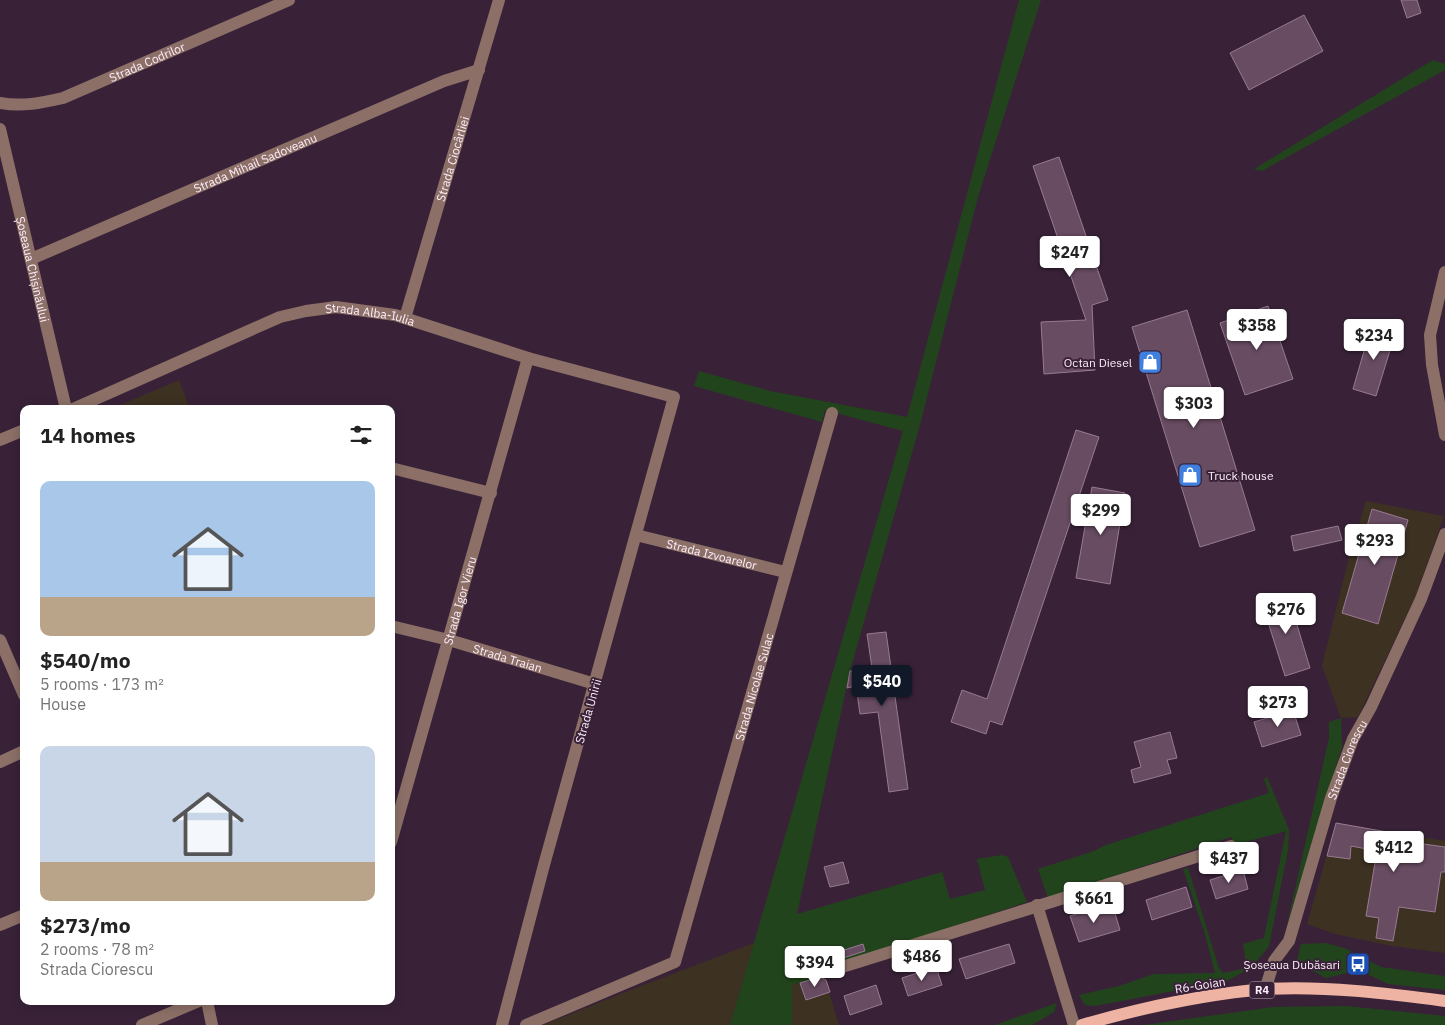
<!DOCTYPE html>
<meta charset="utf-8">
<style>
body{margin:0;font-family:"IBM Plex Sans",sans-serif;background:#f2f2f2;color:#222;height:100vh;display:flex;flex-direction:column;font-size:19px;white-space:nowrap}
*{box-sizing:border-box;margin:0}
p{font-size:16px;color:#767676}
.icon{flex:none;width:28px;height:28px;fill:none;stroke:currentColor;stroke-width:2;stroke-linecap:round;stroke-linejoin:round}
.map{position:relative;flex:1;overflow:hidden}
.drawer{position:absolute;left:20px;top:405px;width:375px;height:600px;display:flex;flex-direction:column;background:#fff;border-radius:10px;box-shadow:0 2px 12px #0003}
.drawer>*{flex:none}
.price{position:absolute;translate:-50% -42px;padding:0 11px;border-radius:5px;background:#fff;color:#222;font-size:16px;line-height:32px;filter:drop-shadow(0 1px 2px #0008)}
.price::after{content:'';position:absolute;left:50%;top:30px;width:15px;height:11px;margin-left:-8px;background:inherit;clip-path:polygon(0 0,100% 0,50% 100%)}
.price.on{background:#111827;color:#fff}
ul{padding:0;list-style:none}
li{display:grid;align-content:center;gap:10px;height:265px;padding:0 20px}
li span{display:grid;place-items:center;height:155px;border-radius:10px;color:#555}
li>.icon{margin-inline-start:auto}
span .icon{width:90px;height:90px;fill:#fffc;stroke-width:1}
li b{font-size:21px}
h2{display:flex;justify-content:space-between;align-items:center;height:60px;padding:0 20px;font-size:21px}
.map>svg:first-child{display:block}
</style>
<div class="map">
<svg width="1445" height="1025" viewBox="0 0 1445 1025">
<rect width="100%" height="100%" fill="#392238"/>
<g fill="#3d3122">
<polygon points="179,380 190,409 113,409 113,408"/>
<polygon points="1366,501 1444,516 1416,595 1358,717 1341,718 1322,666 1350,553"/>
<polygon points="1336,823 1445,841 1445,953 1392,946 1335,934 1307,924"/>
<polygon points="754,943 730,1025 543,1025 641,986"/>
<polygon points="824,976 839,1025 792,1025 792,985"/>
</g>
<g fill="#22441d">
<polygon points="1019,0 1041,0 978,197 921,421 850,671 797,914 942,872 950,899 985,890 977,859 1002,855 1008,857 1027,902 823,969 824,976 792,985 792,1025 730,1025 903,431 825,410 822,422 694,386 699,371 770,391 907,417"/>
<polygon points="1433,60 1445,64 1445,70 1262,171 1254,169"/>
<polygon points="1341,718 1342,747 1286,929 1329,738 1329,722"/>
<path d="M1267,777l22,53 -1,20 -19,96c-10,15 -26,28 -43,35l-131,25 -10,-1 -6,-10 40,-9 35,-12 61,-1 -10,-39 -22,-65 5,-1 31,100 4,5 24,-5 -4,-24 21,-6 22,-107 -51,14 -4,-8 -183,61 -10,-29 56,-18 12,-6 163,-52 -5,-14z"/>
<polygon points="1326,943 1347,949 1381,967 1445,976 1445,990 1388,984 1363,972 1351,972 1326,978 1311,970 1299,968 1297,961 1301,944"/>
<polygon points="1057,1003 1054,1012 1032,1025 995,1025"/>
<polygon points="1346,1006 1445,1016 1445,1025 1144,1025 1273,1007"/>
</g>
<g fill="#684c62" stroke="#987b92">
<polygon points="1401,0 1417,0 1421,13 1407,18"/>
<polygon points="1304,15 1323,51 1249,90 1230,53"/>
<polygon points="1059,157 1108,300 1092,305 1095,370 1044,374 1041,322 1086,320 1033,166"/>
<polygon points="1268,306 1293,379 1245,395 1220,323"/>
<polygon points="1187,310 1255,530 1200,547 1132,327"/>
<polygon points="1371,327 1395,334 1376,396 1353,389"/>
<polygon points="1076,430 1099,437 1002,725 990,721 986,734 951,722 962,690 987,699"/>
<polygon points="1092,487 1125,493 1110,584 1076,578"/>
<polygon points="1372,509 1408,520 1378,624 1342,613"/>
<polygon points="1338,526 1342,540 1294,551 1291,536"/>
<polygon points="1288,595 1310,668 1285,676 1262,603"/>
<polygon points="886,632 908,789 889,792 878,712 860,714 856,686 847,688 850,671 872,668 867,634"/>
<polygon points="1293,710 1301,735 1262,747 1254,722"/>
<polygon points="1170,732 1177,758 1167,760 1171,773 1134,783 1131,770 1141,767 1134,742"/>
<polygon points="1336,823 1410,836 1409,842 1445,847 1445,872 1441,872 1435,912 1399,907 1393,941 1376,938 1379,918 1366,916 1377,851 1351,846 1350,859 1327,856"/>
<polygon points="843,862 849,883 830,887 824,867"/>
<polygon points="1243,870 1248,889 1216,899 1210,880"/>
<polygon points="1186,887 1192,907 1152,920 1146,900"/>
<polygon points="1096,908 1098,915 1114,910 1120,930 1079,942 1070,916"/>
<polygon points="863,944 865,951 837,960 835,953"/>
<polygon points="1009,944 1015,963 966,979 959,959"/>
<polygon points="936,967 942,985 908,996 902,978"/>
<polygon points="820,977 826,980 830,992 806,1000 800,983"/>
<polygon points="876,985 882,1004 850,1015 844,996"/>
</g>
<g fill="none" stroke-linecap="round" stroke-linejoin="round">
<g stroke="#8c7067" stroke-width="12">
<path id="s1" d="M0,103c22,4 41,0 63,-5l226,-98"/>
<path id="s2" d="M0,129l66,280"/>
<path id="s3" d="M31,259l413,-178 35,-11"/>
<polyline points="1445,272 1430,335 1432,365 1445,435"/>
<path id="s4" d="M405,318l94,-318"/>
<path id="s5" d="M73,409l207,-92 26,-6 30,-4 59,8 133,43 146,39 -130,468 -42,160"/>
<polyline points="0,440 24,430"/>
<polyline points="391,468 491,493"/>
<path id="s6" d="M636,535l149,37"/>
<path id="s7" d="M391,626l58,14 146,44"/>
<polyline points="0,640 24,695"/>
<polyline points="0,762 24,751"/>
<path id="s8" d="M391,842l137,-484"/>
<polyline points="1037,905 1074,1025"/>
<polyline points="0,925 24,915"/>
<polyline points="826,972 1231,846"/>
<path id="s9" d="M1265,990l9,-29 15,-20 42,-143 22,-59 18,-32 50,-108 24,-65"/>
<polyline points="207,1001 212,1025"/>
<polyline points="142,1025 199,1001"/>
<path id="s10" d="M526,1025l149,-63 157,-549"/>
</g>
<path stroke="#eeb3a2" stroke-width="12" d="M1082,1025c59,-17 123,-31 184,-36 60,-3 120,4 179,12"/>
</g>
<defs>
<g id="shop-square" transform="scale(1.25)"><rect x="-9" y="-9" width="18" height="18" rx="4" fill="#3f7fe0" stroke="#392238"/><path d="M-5-2.5h2.3a2.7 3.5 0 0 1 5.4 0H5L5.5 6h-11ZM-1.5-2.5h3a1.5 2.3 0 0 0-3 0Z" fill="#fff"/></g>
<g id="bus-square" transform="scale(1.25)"><rect x="-9" y="-9" width="18" height="18" rx="4" fill="#1a4fb4" stroke="#392238"/><path d="M-5-6H5V4H4V6H2V4H-2V6H-4V4H-5ZM-3.5-4V0h7V-4ZM-3.5 1.2v1.5H-2V1.2ZM2 1.2v1.5H3.5V1.2Z" fill="#fff"/></g>
</defs>
<g fill-rule="evenodd">
<use href="#shop-square" x="1150" y="362"/>
<use href="#shop-square" x="1190" y="475"/>
<use href="#bus-square" x="1358" y="964"/>
</g>
<g text-anchor="middle" dominant-baseline="central" stroke-width="4" stroke-linejoin="round" paint-order="stroke">
<rect fill="#392238" stroke="#c2b0c0" stroke-width="1" x="1249.5" y="981.5" width="25" height="17" rx="4"/>
<g font-size="11" font-weight="bold" fill="#fdedfb">
<text x="1262" y="990">R4</text>
</g>
<g font-size="12" fill="#fdedfb" stroke="#392238">
<text stroke="none"><textPath href="#s1" startOffset="155">Strada Codrilor</textPath></text>
<text stroke="none"><textPath href="#s4" startOffset="166">Strada Ciocârliei</textPath></text>
<text stroke="none"><textPath href="#s3" startOffset="244">Strada Mihail Sadoveanu</textPath></text>
<text stroke="none"><textPath href="#s2" startOffset="144">Șoseaua Chișinăului</textPath></text>
<text stroke="none"><textPath href="#s5" startOffset="318">Strada Alba-Iulia</textPath></text>
<text stroke="none"><textPath href="#s6" startOffset="78">Strada Izvoarelor</textPath></text>
<text stroke="none"><textPath href="#s8" startOffset="251">Strada Igor Vieru</textPath></text>
<text stroke="none"><textPath href="#s7" startOffset="121">Strada Traian</textPath></text>
<text stroke="none"><textPath href="#s10" startOffset="448">Strada Nicolae Sulac</textPath></text>
<text transform="translate(588 711) rotate(-74)">Strada Unirii</text>
<text stroke="none"><textPath href="#s9" startOffset="246">Strada Ciorescu</textPath></text>
<text transform="translate(1200 985) rotate(-9)">R6-Goian</text>
</g>
<g font-size="12" fill="#fdedfb" stroke="#392238" text-anchor="end">
<text x="1132" y="362">Octan Diesel</text>
<text x="1208" y="475" text-anchor="start">Truck house</text>
<text x="1340" y="964">Șoseaua Dubăsari</text>
</g>
</g>
</svg>
<b class="price" style="left:1070px;top:278px">$247</b>
<b class="price" style="left:1257px;top:351px">$358</b>
<b class="price" style="left:1374px;top:361px">$234</b>
<b class="price" style="left:1194px;top:429px">$303</b>
<b class="price" style="left:1101px;top:536px">$299</b>
<b class="price" style="left:1375px;top:566px">$293</b>
<b class="price" style="left:1286px;top:635px">$276</b>
<b class="price on" style="left:882px;top:707px">$540</b>
<b class="price" style="left:1278px;top:728px">$273</b>
<b class="price" style="left:1394px;top:873px">$412</b>
<b class="price" style="left:1229px;top:884px">$437</b>
<b class="price" style="left:1094px;top:924px">$661</b>
<b class="price" style="left:922px;top:982px">$486</b>
<b class="price" style="left:815px;top:988px">$394</b>
<section class="drawer">
<h2>14 homes<svg class="icon" aria-label="filters" viewBox="0 0 24 24"><path d="M4 7h16M4 17h16"/><circle cx="9" cy="7" r="2"/><circle cx="15" cy="17" r="2"/></svg></h2>
<ul>
<li><span style="background:linear-gradient(#a9c7e8 75%,#b9a48a 0)"><svg class="icon" aria-label="home" viewBox="0 0 24 24"><path d="M3 11l9-7 9 7M6 9v11h12V9"/></svg></span><div><b>$540/mo</b><p>5 rooms · 173 m²</p><p>House</p></div></li>
<li><span style="background:linear-gradient(#c9d6e8 75%,#b9a48a 0)"><svg class="icon" aria-label="home" viewBox="0 0 24 24"><path d="M3 11l9-7 9 7M6 9v11h12V9"/></svg></span><div><b>$273/mo</b><p>2 rooms · 78 m²</p><p>Strada Ciorescu</p></div></li>
</ul>
</section>
</div>
